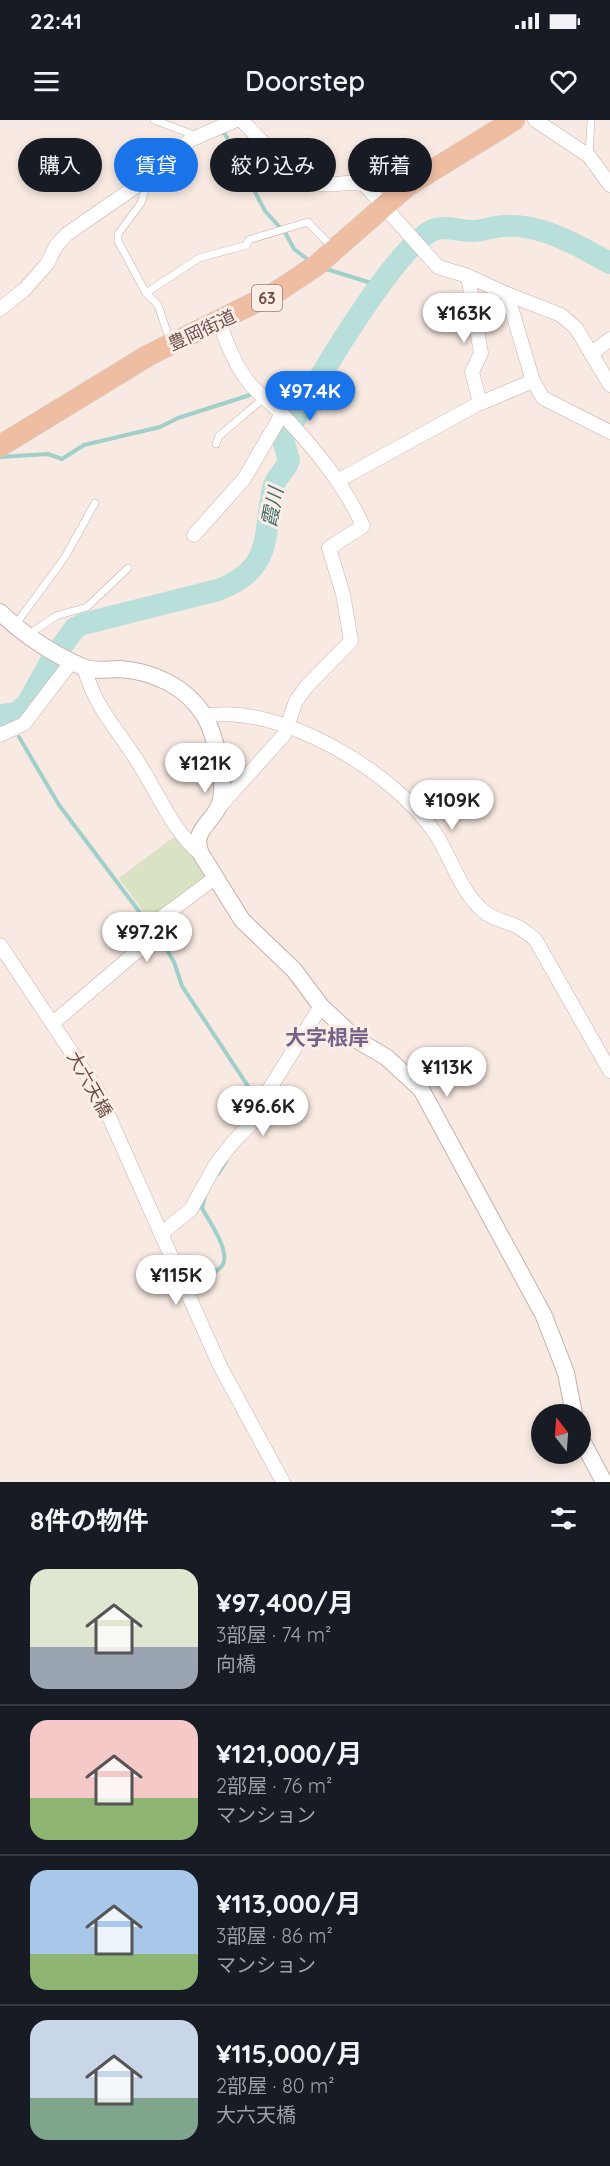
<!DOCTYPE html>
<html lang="ja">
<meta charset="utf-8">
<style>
body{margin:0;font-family:Quicksand,"Noto Sans JP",sans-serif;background:#20242c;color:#f1f3f6;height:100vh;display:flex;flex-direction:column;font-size:22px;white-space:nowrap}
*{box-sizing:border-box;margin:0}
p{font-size:20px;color:#9ea1a6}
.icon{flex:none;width:33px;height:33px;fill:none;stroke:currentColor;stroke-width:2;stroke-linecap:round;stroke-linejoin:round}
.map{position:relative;height:1362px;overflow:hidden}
.sheet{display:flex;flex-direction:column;background:#171b24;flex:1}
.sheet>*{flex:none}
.banner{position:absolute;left:18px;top:18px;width:574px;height:54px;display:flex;gap:12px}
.needle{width:39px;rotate:343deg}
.buttons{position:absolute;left:531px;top:1284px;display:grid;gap:12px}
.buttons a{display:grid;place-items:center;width:60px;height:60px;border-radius:50%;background:#171b24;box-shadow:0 3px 9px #0003;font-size:30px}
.price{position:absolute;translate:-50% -51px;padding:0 14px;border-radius:21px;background:#fff;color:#222;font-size:20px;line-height:39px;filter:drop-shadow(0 2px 3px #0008)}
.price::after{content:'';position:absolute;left:50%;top:36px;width:18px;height:14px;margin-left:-9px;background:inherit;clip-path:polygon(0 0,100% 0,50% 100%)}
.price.on{background:#1a73e8;color:#fff}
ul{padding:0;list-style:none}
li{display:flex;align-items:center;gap:18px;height:150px;padding:0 30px}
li+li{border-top:2px solid #363941}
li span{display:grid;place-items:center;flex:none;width:168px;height:120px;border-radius:18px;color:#555}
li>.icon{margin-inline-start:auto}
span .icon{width:72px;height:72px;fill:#fffc;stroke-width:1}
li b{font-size:26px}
h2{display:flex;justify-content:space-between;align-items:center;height:72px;padding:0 30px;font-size:26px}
.tag{padding:0 21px;border-radius:27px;background:#171b24;box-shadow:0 3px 9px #0003;font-size:21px;line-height:54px}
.tag.on{background:#1a73e8;color:#fff}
.status{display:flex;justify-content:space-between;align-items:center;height:42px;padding:0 30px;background:#171b24;direction:ltr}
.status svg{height:16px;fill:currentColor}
header{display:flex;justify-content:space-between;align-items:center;height:78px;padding:0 30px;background:#171b24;font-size:27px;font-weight:600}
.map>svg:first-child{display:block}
</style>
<div class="status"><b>22:41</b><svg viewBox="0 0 49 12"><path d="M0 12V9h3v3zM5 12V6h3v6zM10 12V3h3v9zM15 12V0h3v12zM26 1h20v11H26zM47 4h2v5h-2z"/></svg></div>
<header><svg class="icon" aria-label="menu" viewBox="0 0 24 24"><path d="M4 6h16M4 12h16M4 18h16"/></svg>Doorstep<svg class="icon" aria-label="heart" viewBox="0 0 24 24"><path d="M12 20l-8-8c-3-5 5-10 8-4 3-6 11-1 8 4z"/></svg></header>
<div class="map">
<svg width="610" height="1362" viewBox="0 0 610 1362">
<rect width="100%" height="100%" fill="#f8eae2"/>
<polygon fill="#d9e3c3" points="178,714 207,756 148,798 119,758"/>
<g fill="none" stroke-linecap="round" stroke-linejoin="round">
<g stroke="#a1cfca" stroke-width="4">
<polyline points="222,13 224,12 265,91 286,114 294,129 311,142"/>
<polyline points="323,148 381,166"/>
<polyline points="0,337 48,334 62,339 84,325 160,307 178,298 250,275"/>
<polyline points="6,595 9,600"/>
<polyline points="19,617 59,685 147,802"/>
<polyline points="158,815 174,842 182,866 261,986"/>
<polyline points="218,1054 227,1040"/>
<path d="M193,1163c8,-5 24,-10 29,-17 10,-14 -14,-46 -20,-58l3,-12"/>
</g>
<path stroke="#b9dfda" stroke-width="22" d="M0,595l17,-2 10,-9 24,-43 24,-33 8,-4 135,-34c56,-21 45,-55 55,-102 2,-11 13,-17 16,-28l-6,-20c26,-45 108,-190 150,-210 12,-5 27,1 40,1 11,0 21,-5 31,-5 39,-2 73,19 106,37"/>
<g stroke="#c7b0ab" stroke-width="8">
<g id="service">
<polyline points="154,0 197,16"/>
<polyline points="589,36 591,0"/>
<polyline points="148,60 141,83 118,114 118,121 146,173 158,185 170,221"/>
<polyline points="146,173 199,138 247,125 248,120 308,102 333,128"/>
<polyline points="216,324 219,316 264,278"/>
<polyline points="16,504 65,437 95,383"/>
<polyline points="28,515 56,496 87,487 128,448"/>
</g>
</g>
<g stroke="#c7b0ab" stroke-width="15">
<g id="minor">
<path d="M241,0c19,18 49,56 74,63 17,5 34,-4 50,2l73,82 30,9 39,18 26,87 10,17 67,34"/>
<polyline points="535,0 589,36 610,65"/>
<polyline points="468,156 481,233 472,252 480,283"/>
<polyline points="507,174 561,195 576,208 610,265"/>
<polyline points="0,189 25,169 47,144 56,126 67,114 148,58 190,20 236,0"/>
<path d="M219,202c8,21 16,44 31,62 10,11 22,20 33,31 32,34 61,69 80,111l-34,22 14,46 8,47 -44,45 -11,15 -12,34 -64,71"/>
<polyline points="591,234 610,219"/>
<polyline points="339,360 476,285 533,261"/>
<polyline points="194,415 244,359 282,294"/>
<path d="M84,547c12,44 35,63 57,100 19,30 33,66 60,87"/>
<path d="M204,596c75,-14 190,56 231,117 16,24 24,55 45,75 12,12 23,12 36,18 7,3 13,9 19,13l75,132"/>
<polyline points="0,615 24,604 72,541"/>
<polyline points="0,825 98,972 220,1246 283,1362"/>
<polyline points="53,903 148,822 157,801 216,757"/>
<polyline points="161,1114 191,1089 216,1044 234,1021 266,989 267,973 321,886"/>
</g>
</g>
<g stroke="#c7b0ab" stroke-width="18">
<g id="tertiary">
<path d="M0,492c22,22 54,43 83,55 12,5 24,2 36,2 34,2 66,17 85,46 11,19 23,67 16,88 -6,20 -30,27 -19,51l41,66 52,50 27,36 36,34 29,17 35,32 123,227 22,57 8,41"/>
<polyline points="580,1317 604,1362"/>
</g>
</g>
<g stroke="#d3cac9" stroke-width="22">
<polyline id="primary" points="0,326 149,235 278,171 317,145 407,66 514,0"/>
</g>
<use href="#service" stroke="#fff" stroke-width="7"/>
<use href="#minor" stroke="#fff" stroke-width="14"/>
<use href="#tertiary" stroke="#fff" stroke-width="16"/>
<use href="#primary" stroke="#efbea2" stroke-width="21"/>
</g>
<g text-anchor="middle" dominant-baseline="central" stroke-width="6" stroke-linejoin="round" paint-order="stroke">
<rect fill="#fceee7" stroke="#977f7a" stroke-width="1.5" x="252" y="165" width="30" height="26" rx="4.5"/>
<g font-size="16" font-weight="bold" fill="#6c4f4c">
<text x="267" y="178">63</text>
</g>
<g font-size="18" fill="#6c4f4c" stroke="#fceee7">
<text transform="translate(202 210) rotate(-25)">豊岡街道</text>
<text transform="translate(90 964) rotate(61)">大六天橋</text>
</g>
<g font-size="20" font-style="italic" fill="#42706c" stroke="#fceee7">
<text transform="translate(272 387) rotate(-79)">霞川</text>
</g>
<g font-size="21" font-weight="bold" fill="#736489" stroke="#fceee7">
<text x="327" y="917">大字根岸</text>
</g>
</g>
</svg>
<div class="buttons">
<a><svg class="needle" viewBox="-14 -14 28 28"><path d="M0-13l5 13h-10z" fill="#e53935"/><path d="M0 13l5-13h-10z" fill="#9ea1a6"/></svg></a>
</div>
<b class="price" style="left:464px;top:224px">¥163K</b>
<b class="price on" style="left:310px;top:302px">¥97.4K</b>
<b class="price" style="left:205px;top:674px">¥121K</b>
<b class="price" style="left:452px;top:711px">¥109K</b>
<b class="price" style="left:147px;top:843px">¥97.2K</b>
<b class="price" style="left:447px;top:978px">¥113K</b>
<b class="price" style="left:263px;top:1017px">¥96.6K</b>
<b class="price" style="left:176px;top:1186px">¥115K</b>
<div class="banner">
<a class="tag">購入</a>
<a class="tag on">賃貸</a>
<a class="tag">絞り込み</a>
<a class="tag">新着</a>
</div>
</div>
<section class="sheet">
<h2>8件の物件<svg class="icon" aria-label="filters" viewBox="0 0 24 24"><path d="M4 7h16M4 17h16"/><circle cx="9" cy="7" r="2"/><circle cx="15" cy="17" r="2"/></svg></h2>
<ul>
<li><span style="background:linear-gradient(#dfe7d0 65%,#9aa5b1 0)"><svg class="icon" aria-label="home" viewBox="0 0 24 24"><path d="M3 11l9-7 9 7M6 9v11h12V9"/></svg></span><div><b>¥97,400/月</b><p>3部屋 · 74 m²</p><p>向橋</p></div></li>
<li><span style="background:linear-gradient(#f6c9c9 65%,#8fb573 0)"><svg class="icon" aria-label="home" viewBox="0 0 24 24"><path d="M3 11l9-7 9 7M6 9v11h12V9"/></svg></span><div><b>¥121,000/月</b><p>2部屋 · 76 m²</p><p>マンション</p></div></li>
<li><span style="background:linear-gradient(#a9c7e8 70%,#8fb573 0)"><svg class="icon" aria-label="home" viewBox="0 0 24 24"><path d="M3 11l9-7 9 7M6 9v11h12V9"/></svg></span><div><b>¥113,000/月</b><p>3部屋 · 86 m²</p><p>マンション</p></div></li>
<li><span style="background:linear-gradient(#c9d6e8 65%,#7fa58c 0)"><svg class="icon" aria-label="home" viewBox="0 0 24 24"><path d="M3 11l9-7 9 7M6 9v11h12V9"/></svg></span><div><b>¥115,000/月</b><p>2部屋 · 80 m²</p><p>大六天橋</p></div></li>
</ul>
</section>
